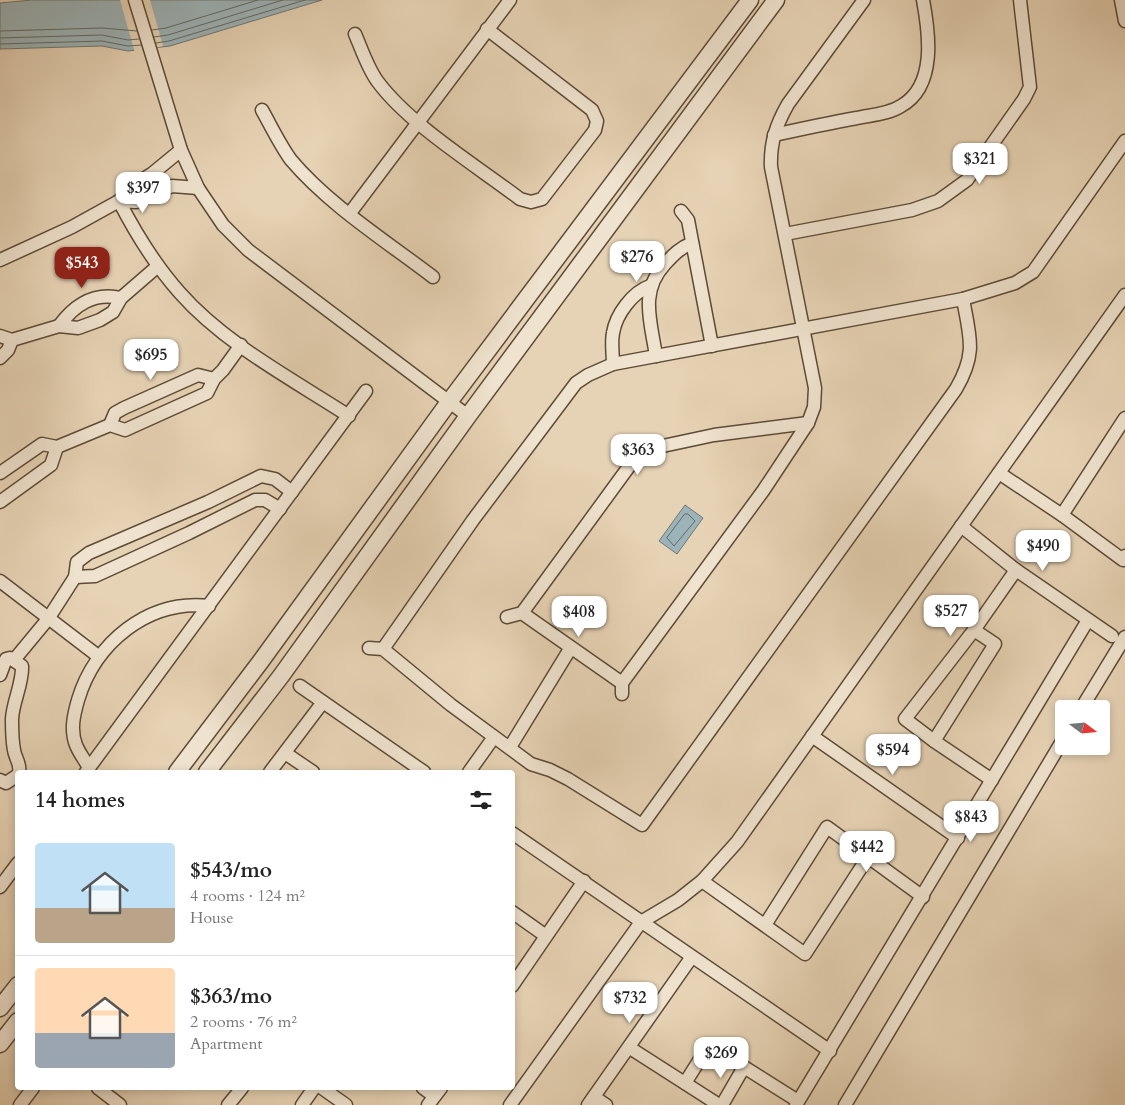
<!DOCTYPE html>
<meta charset="utf-8">
<style>
body{margin:0;font-family:Cardo,serif;background:#f6f6f6;color:#222;height:100vh;display:flex;flex-direction:column;font-size:19px;white-space:nowrap}
*{box-sizing:border-box;margin:0}
p{font-size:16px;color:#767676}
.icon{flex:none;width:28px;height:28px;fill:none;stroke:currentColor;stroke-width:2;stroke-linecap:round;stroke-linejoin:round}
.map{position:relative;flex:1;overflow:hidden}
.side{position:absolute;left:15px;top:770px;width:500px;height:320px;display:flex;flex-direction:column;background:#fff;border-radius:5px;box-shadow:0 2px 8px #0003}
.side>*{flex:none}
.needle{width:32px;rotate:106deg}
.controls{position:absolute;left:1055px;top:700px;display:grid;gap:10px}
.controls a{display:grid;place-items:center;width:55px;height:55px;border-radius:5px;background:#fff;box-shadow:0 2px 8px #0003;font-size:25px}
.price{position:absolute;translate:-50% -42px;padding:0 11px;border-radius:10px;background:#fff;color:#222;font-size:16px;line-height:32px;filter:drop-shadow(0 1px 2px #0008)}
.price::after{content:'';position:absolute;left:50%;top:30px;width:15px;height:11px;margin-left:-8px;background:inherit;clip-path:polygon(0 0,100% 0,50% 100%)}
.price.current{background:#8f2418;color:#fff}
ul{padding:0;list-style:none}
li{display:flex;align-items:center;gap:15px;height:125px;padding:0 20px}
li+li{border-top:1px solid #e0e0e0}
li span{display:grid;place-items:center;flex:none;width:140px;height:100px;border-radius:5px;color:#555}
li>.icon{margin-inline-start:auto}
span .icon{width:60px;height:60px;fill:#fffc;stroke-width:1}
li b{font-size:21px}
h2{display:flex;justify-content:space-between;align-items:center;height:60px;padding:0 20px;font-size:21px}
.map>svg:first-child{display:block}
</style>
<div class="map">
<svg width="1125" height="1105" viewBox="0 0 1125 1105">
<rect width="100%" height="100%" fill="#e6d2b4"/>
<filter id="stains"><feTurbulence type="fractalNoise" baseFrequency=".004" numOctaves="4"/><feColorMatrix values="0 0 0 0 .2 0 0 0 0 .09 0 0 0 0 .02 0 0 0 .5 -.17"/></filter>
<radialGradient id="worn" r=".72"><stop offset=".6" stop-color="#630" stop-opacity="0"/><stop offset="1" stop-color="#630" stop-opacity=".3"/></radialGradient>
<g fill="#9cb4b9" stroke="#707874">
<polygon points="32,0 322,0 170,46 128,51 102,46 0,49 0,3"/>
<polygon points="685,505 703,518 677,554 659,541"/>
</g>
<polygon fill="#e6d2b4" points="120,0 150,0 163,46 135,53"/>
<g fill="none" stroke-linecap="round" stroke-linejoin="round">
<g stroke="#666963" stroke-width="1">
<polyline points="152,30 166,28 258,0"/>
<polyline points="0,31 102,28 137,31"/>
<polyline points="154,37 168,35 283,0"/>
<polyline points="0,38 102,35 128,40 139,39"/>
<polyline points="156,43 169,41 305,0"/>
<polyline points="0,44 102,41 128,46 141,45"/>
<polygon points="685,514 688,514 695,521 674,546 667,538"/>
</g>
<g stroke="#5d4b37" stroke-width="15">
<g id="minor">
<polyline points="135,0 181,150 198,188 223,225 248,250 468,416"/>
<polyline points="1121,0 1125,21"/>
<path d="M355,34c7,16 13,35 23,48 32,43 99,84 142,117l11,3 11,-3 53,-69 2,-9 -5,-11 -105,-81"/>
<path d="M262,110c9,16 18,35 29,50 38,45 95,81 142,117"/>
<path d="M774,135c27,-6 55,-12 83,-17 14,-3 32,-4 44,-12 36,-20 28,-74 22,-106"/>
<path d="M119,201c17,33 36,64 61,92 45,51 112,86 169,123"/>
<polyline points="119,201 136,202 172,186 198,188"/>
<polyline points="681,211 688,220 712,346"/>
<polyline points="350,213 510,0"/>
<polyline points="785,234 912,210 938,201 967,180 1024,99 1030,87 1020,0"/>
<polyline points="0,260 72,227 119,201 131,187 153,173 181,150"/>
<path d="M59,326c16,-22 35,-34 62,-28"/>
<polyline points="0,336 12,340 59,326 78,328 100,320 113,312 121,298 158,266"/>
<path d="M656,356c-5,-34 -17,-64 9,-92 9,-10 15,-16 27,-21"/>
<polyline points="0,358 8,350 12,340"/>
<path d="M613,364c0,-10 -2,-21 0,-31 3,-19 20,-41 37,-47"/>
<polyline points="110,425 115,413 124,408 198,375 214,379"/>
<polyline points="0,473 42,444 57,447 110,425 125,430 207,393 214,379 223,370 241,345"/>
<polyline points="999,473 1062,515 1123,560 1125,556"/>
<polyline points="0,502 51,465 57,447"/>
<polyline points="1062,515 1125,418"/>
<polyline points="961,526 1016,570 1112,636"/>
<polyline points="75,577 95,576 189,533 255,500 265,500 280,509"/>
<polyline points="0,581 98,656"/>
<polyline points="522,613 622,683"/>
<polyline points="507,617 522,613 633,461 645,451 658,447 714,435 808,423"/>
<path d="M369,648l14,1 68,56 80,59 19,6 18,9 74,46 314,-436c21,-36 14,-51 7,-90"/>
<polyline points="383,649 473,520 576,383 588,375 613,364 963,299 1015,283 1033,272 1125,141"/>
<polyline points="14,660 48,619 75,577 77,562 89,553 208,502 261,476 275,479 292,492"/>
<path d="M0,675l6,-16 4,-1 12,8c1,17 -9,35 -10,53 0,10 0,21 2,31 1,8 7,14 5,22"/>
<polyline points="300,686 424,772"/>
<path d="M622,694v-11l141,-192 45,-68 6,-16 1,-19 -44,-221c-1,-24 5,-42 17,-63l76,-104"/>
<polyline points="1081,709 1125,637"/>
<polyline points="812,736 958,838"/>
<polyline points="934,741 995,644 974,630"/>
<polyline points="510,747 570,649"/>
<polyline points="285,753 313,772"/>
<path d="M89,768c-4,-8 -10,-15 -13,-23 -6,-15 -2,-31 2,-45 17,-57 70,-101 131,-94"/>
<polyline points="86,772 366,391"/>
<polyline points="270,772 323,702"/>
<polyline points="469,772 494,737"/>
<polyline points="0,780 6,783 18,775"/>
<polyline points="992,780 934,741 905,719 974,630 1016,570"/>
<polyline points="512,833 830,1051"/>
<polyline points="702,881 805,954 868,857"/>
<polyline points="0,887 18,863"/>
<polyline points="512,912 546,936"/>
<polyline points="765,925 827,827 923,897"/>
<polyline points="512,986 584,881"/>
<polyline points="630,1048 719,1105"/>
<polyline points="685,1083 709,1045 798,1101"/>
<polyline points="98,1088 120,1105"/>
<polyline points="322,1088 346,1105"/>
<polyline points="423,1088 434,1096"/>
<polyline points="594,1097 606,1105"/>
<polyline points="20,1105 33,1088"/>
<polyline points="228,1105 242,1088"/>
<polyline points="302,1105 314,1088"/>
<polyline points="428,1105 441,1088"/>
<polyline points="510,1105 641,922 678,900 702,881 737,842 1125,295"/>
<polyline points="588,1105 691,958"/>
<polyline points="722,1105 744,1067"/>
<polyline points="796,1105 1088,620"/>
<polyline points="845,1105 1064,738"/>
</g>
</g>
<g stroke="#5d4b37" stroke-width="19">
<g id="tertiary">
<polyline points="177,772 261,661 449,402 750,0"/>
<polyline points="207,772 281,676 468,416 776,0"/>
<polyline points="0,1008 18,985"/>
<polyline points="0,1044 18,1021"/>
</g>
</g>
<use href="#minor" stroke="#efe2ce" stroke-width="12"/>
<use href="#tertiary" stroke="#efe2ce" stroke-width="16"/>
</g>
<rect width="100%" height="100%" filter="url(#stains)"/>
<rect width="100%" height="100%" fill="url(#worn)"/>
</svg>
<div class="controls">
<a><svg class="needle" viewBox="-14 -14 28 28"><path d="M0-13l5 13h-10z" fill="#e53935"/><path d="M0 13l5-13h-10z" fill="#767676"/></svg></a>
</div>
<b class="price" style="left:980px;top:185px">$321</b>
<b class="price" style="left:143px;top:214px">$397</b>
<b class="price" style="left:637px;top:283px">$276</b>
<b class="price current" style="left:82px;top:289px">$543</b>
<b class="price" style="left:151px;top:381px">$695</b>
<b class="price" style="left:638px;top:476px">$363</b>
<b class="price" style="left:1043px;top:572px">$490</b>
<b class="price" style="left:951px;top:637px">$527</b>
<b class="price" style="left:579px;top:638px">$408</b>
<b class="price" style="left:893px;top:776px">$594</b>
<b class="price" style="left:971px;top:843px">$843</b>
<b class="price" style="left:867px;top:873px">$442</b>
<b class="price" style="left:630px;top:1024px">$732</b>
<b class="price" style="left:721px;top:1079px">$269</b>
<section class="side">
<h2>14 homes<svg class="icon" aria-label="filters" viewBox="0 0 24 24"><path d="M4 7h16M4 17h16"/><circle cx="9" cy="7" r="2"/><circle cx="15" cy="17" r="2"/></svg></h2>
<ul>
<li><span style="background:linear-gradient(#bfe0f5 65%,#b9a48a 0)"><svg class="icon" aria-label="home" viewBox="0 0 24 24"><path d="M3 11l9-7 9 7M6 9v11h12V9"/></svg></span><div><b>$543/mo</b><p>4 rooms · 124 m²</p><p>House</p></div></li>
<li><span style="background:linear-gradient(#ffd9b3 65%,#9aa5b1 0)"><svg class="icon" aria-label="home" viewBox="0 0 24 24"><path d="M3 11l9-7 9 7M6 9v11h12V9"/></svg></span><div><b>$363/mo</b><p>2 rooms · 76 m²</p><p>Apartment</p></div></li>
</ul>
</section>
</div>
